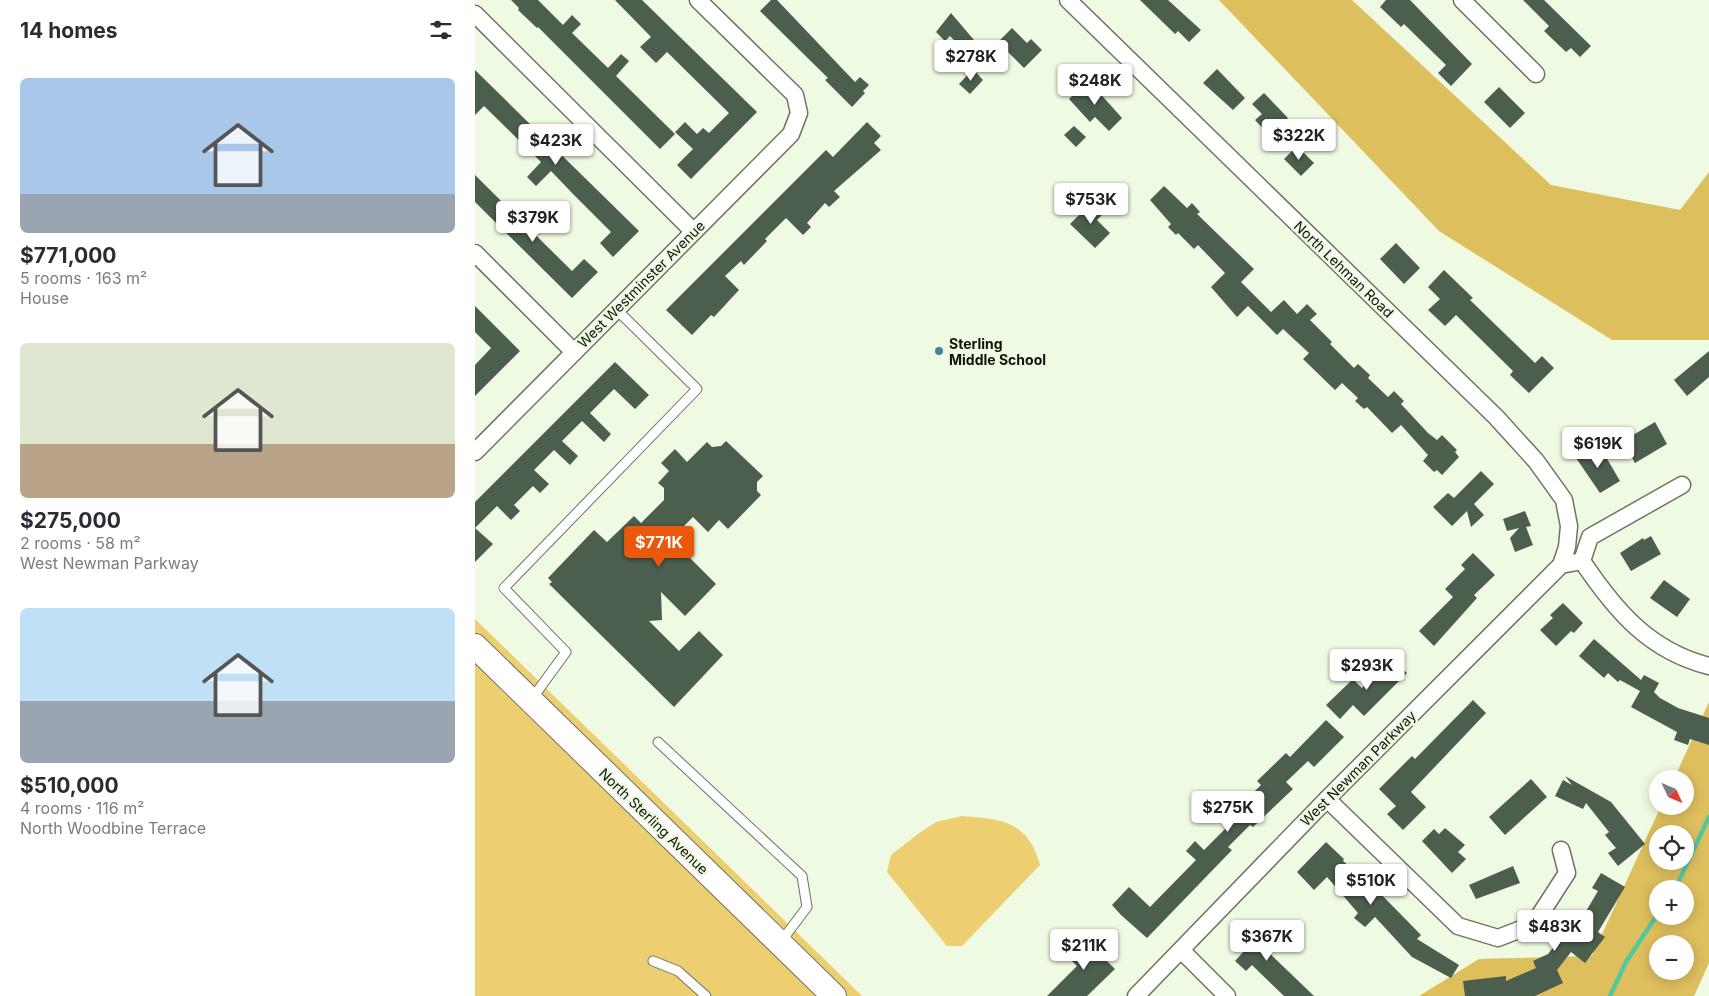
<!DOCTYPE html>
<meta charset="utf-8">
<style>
body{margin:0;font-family:Inter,sans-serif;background:#f7f7f7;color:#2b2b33;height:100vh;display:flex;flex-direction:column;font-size:19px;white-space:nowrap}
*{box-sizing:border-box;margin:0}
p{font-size:16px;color:#7c7c81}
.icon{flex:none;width:28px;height:28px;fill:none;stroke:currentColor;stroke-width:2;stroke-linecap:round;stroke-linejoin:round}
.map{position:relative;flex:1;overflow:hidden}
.details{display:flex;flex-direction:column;background:#fff;width:475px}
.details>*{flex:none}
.needle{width:32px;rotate:134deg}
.tools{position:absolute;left:1174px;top:770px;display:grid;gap:10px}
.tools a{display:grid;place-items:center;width:45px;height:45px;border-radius:50%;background:#fff;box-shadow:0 2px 12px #0003;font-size:25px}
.price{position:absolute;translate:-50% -42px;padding:0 11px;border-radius:5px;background:#fff;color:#222;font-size:16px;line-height:32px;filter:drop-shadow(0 1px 2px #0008)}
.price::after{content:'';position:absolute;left:50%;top:30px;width:15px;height:11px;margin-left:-8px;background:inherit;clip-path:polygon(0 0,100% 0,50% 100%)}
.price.active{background:#ea580c;color:#fff}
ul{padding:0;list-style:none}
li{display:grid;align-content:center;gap:10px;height:265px;padding:0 20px}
li span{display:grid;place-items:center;height:155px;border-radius:8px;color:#555}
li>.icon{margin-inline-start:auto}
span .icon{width:90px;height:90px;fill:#fffc;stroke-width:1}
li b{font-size:21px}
h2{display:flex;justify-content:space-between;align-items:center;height:60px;padding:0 20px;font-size:21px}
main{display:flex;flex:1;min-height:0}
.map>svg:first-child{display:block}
</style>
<main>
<section class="details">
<h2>14 homes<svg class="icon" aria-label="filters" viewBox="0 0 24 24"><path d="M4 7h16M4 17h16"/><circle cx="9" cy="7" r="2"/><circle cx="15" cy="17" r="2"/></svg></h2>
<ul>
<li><span style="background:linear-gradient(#a9c7e8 75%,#9aa5b1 0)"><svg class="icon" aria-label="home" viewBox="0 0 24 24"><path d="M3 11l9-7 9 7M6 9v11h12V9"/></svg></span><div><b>$771,000</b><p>5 rooms · 163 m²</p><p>House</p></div></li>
<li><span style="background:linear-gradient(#dfe7d0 65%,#b9a48a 0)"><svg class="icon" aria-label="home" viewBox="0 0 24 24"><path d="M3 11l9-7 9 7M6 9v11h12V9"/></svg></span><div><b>$275,000</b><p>2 rooms · 58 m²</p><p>West Newman Parkway</p></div></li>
<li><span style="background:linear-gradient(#bfe0f5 60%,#9aa5b1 0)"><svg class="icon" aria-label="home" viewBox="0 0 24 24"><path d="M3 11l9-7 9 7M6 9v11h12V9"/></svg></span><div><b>$510,000</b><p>4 rooms · 116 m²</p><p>North Woodbine Terrace</p></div></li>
</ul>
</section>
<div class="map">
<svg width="1234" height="996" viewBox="0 0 1234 996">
<rect width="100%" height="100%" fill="#eefae2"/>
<g fill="#edce70">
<polygon points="0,619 387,996 0,996"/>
<path d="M487,816c40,3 66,5 78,49l-78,81h-15l-60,-74 4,-17 27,-21 18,-12z"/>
</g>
<g fill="#debf5e" fill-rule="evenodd">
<polygon points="744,0 877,0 1076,185 1205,210 1234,172 1234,340 1137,340 964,231"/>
<path d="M1234,702v261l-15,33h-275l60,-37 113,-3 69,-150h24v-27h-11zM1182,834h28v27h-28zM1182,889h28v27h-28zM1182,944h28v27h-28z"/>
</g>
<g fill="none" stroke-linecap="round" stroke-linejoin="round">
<g stroke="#54c79e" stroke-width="4.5">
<polyline points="1200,889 1234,817"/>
<polyline points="1135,996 1151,962 1182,915"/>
</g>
</g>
<g fill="#4c5e4e">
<polygon points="36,0 63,0 88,25 97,15 106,24 97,33 133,68 146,54 154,61 141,76 200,134 185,149 63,27 62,28 43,10 44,8"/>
<polygon points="140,0 167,0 282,112 216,179 202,165 218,149 200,132 210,122 222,134 228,128 234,133 254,113 192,52 181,63 165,47 176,37"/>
<polygon points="296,0 302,0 380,82 385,77 394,85 388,91 390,93 377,107 350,80 353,78 285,11"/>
<polygon points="665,0 693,0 726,30 714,42 703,31 700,34"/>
<polygon points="911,0 935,0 997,64 976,86 963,73 971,65 929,24 926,27 905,7"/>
<polygon points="1048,0 1069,0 1116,46 1105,57 1096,48 1091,52 1069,31 1074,26"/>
<polygon points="476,13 499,40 489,50 475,36 470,41 461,32"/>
<polygon points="537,28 552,43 556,39 567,50 549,68 523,42"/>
<polygon points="498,69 508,80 495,94 484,84"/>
<polygon points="742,69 770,98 758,110 728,83"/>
<polygon points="0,70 164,231 138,257 125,243 136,232 100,196 76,171 61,186 52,177 66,162 9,106 0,115"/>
<polygon points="613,80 647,118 634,131 620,117 615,122 594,99"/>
<polygon points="1024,87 1050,113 1035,128 1009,102"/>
<polygon points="789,93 813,118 794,135 780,120 787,114 777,104"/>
<polygon points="392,122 406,136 399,143 406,150 359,191 365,197 354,207 350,203 332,223 336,227 328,235 311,218 290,239 292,241 269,265 266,261 250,276 264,290 239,317 236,315 217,335 191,310 351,150 358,157"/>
<polygon points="599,126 611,137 601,147 589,135"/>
<polygon points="822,146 839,163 826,176 809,159"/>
<polygon points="0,175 97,271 109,259 123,272 97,298 0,202"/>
<polygon points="689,186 712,208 717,203 725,212 722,214 779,269 766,282 796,312 809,300 822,314 832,304 842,314 835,320 857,342 855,344 879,368 883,364 895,375 893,378 913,397 919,391 929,401 926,404 953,433 962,440 967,435 982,450 980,452 984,457 967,475 962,470 959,472 948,461 953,455 926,425 917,433 892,407 889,409 880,401 883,398 867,383 860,390 828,359 834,353 808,329 802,335 773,306 762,317 736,287 750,273 723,245 719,249 703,233 701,235 693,227 696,224 675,200"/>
<polygon points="618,201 630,212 622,220 635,233 620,248 595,224"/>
<polygon points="921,243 945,268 929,284 905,259"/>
<polygon points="969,270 998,298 995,300 1060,363 1067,356 1079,368 1054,393 1035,375 1038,371 981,315 970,326 953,310 965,299 953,287"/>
<polygon points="0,306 45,351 0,396 0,365 16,348 0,332"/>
<polygon points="1234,351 1234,377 1212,396 1199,380"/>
<polygon points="140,362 174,395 160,409 139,389 115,413 136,434 129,442 107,421 87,441 103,456 95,465 79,450 59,470 74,484 65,493 58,486 39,505 45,511 36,520 22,506 0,528 18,544 0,562 0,502"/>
<polygon points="1180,422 1192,444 1160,463 1148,441"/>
<polygon points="251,441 288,476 282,482 282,491 286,495 253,529 244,520 233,532 218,517 196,539 241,584 210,616 186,592 187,620 174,621 204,651 224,631 248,655 199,707 74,584 77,582 73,578 119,530 132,542 159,516 166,523 189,500 189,488 183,483 194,471 186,463 200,449 212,462 232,442 237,447 246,446"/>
<polygon points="1124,445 1145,481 1125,493 1101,458"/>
<polygon points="1006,471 1019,484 999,504 1009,515 996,527 992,511 977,526 958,507 973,493 979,498"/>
<polygon points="1050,511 1056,526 1051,527 1058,545 1040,552 1035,538 1044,528 1032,531 1028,519"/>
<polygon points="1176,536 1186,554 1156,571 1145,553 1168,538 1169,540"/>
<polygon points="998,553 1020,575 999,595 1002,598 959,646 944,631 978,597 970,589 990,569 986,565"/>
<polygon points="1189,580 1215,599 1202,617 1175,598"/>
<polygon points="1088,603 1108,623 1099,633 1096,631 1081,646 1065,630 1078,618 1075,615"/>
<polygon points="1119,639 1166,680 1169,675 1184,683 1179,692 1185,698 1203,708 1234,718 1234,745 1215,739 1213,745 1199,740 1202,732 1156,707 1165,691 1145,680 1143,682 1133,673 1129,678 1104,656"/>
<polygon points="916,658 932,673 889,716 878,705 865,719 851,705 878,679 887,688"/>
<polygon points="998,700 1011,713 936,792 951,807 928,830 912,814 921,806 904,789 937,756 940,759"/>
<polygon points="851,720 869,737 839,767 833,761 811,782 818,789 778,827 775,825 753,847 757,850 672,938 646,915 637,905 654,887 675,907 721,860 711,851 720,841 729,850 754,825 750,820 786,785 782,781 811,753 815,757"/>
<polygon points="1090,776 1136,802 1170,844 1143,866 1133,853 1141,848 1130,835 1134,832 1111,803 1108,809 1080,796 1088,780 1097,785"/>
<polygon points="1056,779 1072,797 1030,835 1014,817"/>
<polygon points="970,828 990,845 983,852 991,859 977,873 947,841 959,829 964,834"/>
<polygon points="851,842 869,859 868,861 898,886 946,935 942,939 984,965 976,978 937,957 900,917 890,927 879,918 883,913 852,877 839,890 822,872"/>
<polygon points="1038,866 1045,883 1001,899 994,885"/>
<polygon points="1126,873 1150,887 1123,932 1130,937 1110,963 1096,952 1082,970 1088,983 1060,996 990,996 988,981 1031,976 1031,981 1061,968 1058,961 1073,954 1090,932 1099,940 1117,917 1110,913 1123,891 1117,888"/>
<polygon points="776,921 795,939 791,944 794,947 791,950 839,996 809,996 777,965 771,971 760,961 769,951 761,942 766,936 764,934"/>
<polygon points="607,936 640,969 612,996 572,996 602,966 590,954"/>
</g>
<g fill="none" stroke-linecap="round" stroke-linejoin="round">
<g stroke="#6b7661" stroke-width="11">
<g id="lane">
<polyline points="56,700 91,652 29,588 222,389 141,309"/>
<polyline points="183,742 327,876 332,907 305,943"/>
<polyline points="178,961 203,971 231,996"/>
</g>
</g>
<g stroke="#6b7661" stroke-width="19">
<g id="street">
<polyline points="593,0 1021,417 1061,461 1089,500 1094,526 1092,547 1086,565"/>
<polyline points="987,0 1061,74"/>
<polyline points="0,14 218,231"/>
<polyline points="0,253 99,352"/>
<polyline points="0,452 316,134 324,113 320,95 223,0"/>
<path d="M1107,561c33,49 67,90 127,105"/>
<polyline points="1107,561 1115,537 1207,485"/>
<polyline points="852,799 983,926 1023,938 1059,924 1092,873 1086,850"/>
<polyline points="707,951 752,996"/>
<polyline points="661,996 852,799 1086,565 1107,561"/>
</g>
</g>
<g stroke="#6b7661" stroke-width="26">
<polyline id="secondary" points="0,646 359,996"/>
</g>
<use href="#lane" stroke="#fff" stroke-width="9"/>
<use href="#street" stroke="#fff" stroke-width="16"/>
<use href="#secondary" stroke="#fff" stroke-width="24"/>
</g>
<circle fill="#448297" stroke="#eefae2" stroke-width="2" cx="464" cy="351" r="5"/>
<g text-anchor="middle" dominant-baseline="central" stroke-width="5" stroke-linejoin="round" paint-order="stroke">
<g font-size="14" fill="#0f130b" stroke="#eefae2">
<text transform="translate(869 269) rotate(44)">North Lehman Road</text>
<text transform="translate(166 284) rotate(-45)">West Westminster Avenue</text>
<text transform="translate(883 768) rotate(-45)">West Newman Parkway</text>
<text transform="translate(179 821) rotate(44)">North Sterling Avenue</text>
</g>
<g font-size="14" font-weight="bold" fill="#0f130b" stroke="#eefae2" text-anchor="start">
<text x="474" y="343">Sterling<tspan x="474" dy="16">Middle School</tspan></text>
</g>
</g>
</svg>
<div class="tools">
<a><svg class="needle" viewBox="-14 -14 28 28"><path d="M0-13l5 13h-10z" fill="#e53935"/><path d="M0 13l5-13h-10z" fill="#7c7c81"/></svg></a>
<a><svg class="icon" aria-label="locate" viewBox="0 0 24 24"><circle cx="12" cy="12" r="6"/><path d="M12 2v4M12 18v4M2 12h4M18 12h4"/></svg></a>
<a>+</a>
<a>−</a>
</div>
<b class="price" style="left:496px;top:82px">$278K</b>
<b class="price" style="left:620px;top:106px">$248K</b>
<b class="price" style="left:824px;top:161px">$322K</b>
<b class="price" style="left:81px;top:166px">$423K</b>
<b class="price" style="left:616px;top:225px">$753K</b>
<b class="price" style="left:58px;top:243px">$379K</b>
<b class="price" style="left:1123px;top:469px">$619K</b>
<b class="price active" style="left:184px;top:568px">$771K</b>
<b class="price" style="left:892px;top:691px">$293K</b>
<b class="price" style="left:753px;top:833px">$275K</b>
<b class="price" style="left:896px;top:906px">$510K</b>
<b class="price" style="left:1080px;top:952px">$483K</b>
<b class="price" style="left:792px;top:962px">$367K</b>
<b class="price" style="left:609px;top:971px">$211K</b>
</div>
</main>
